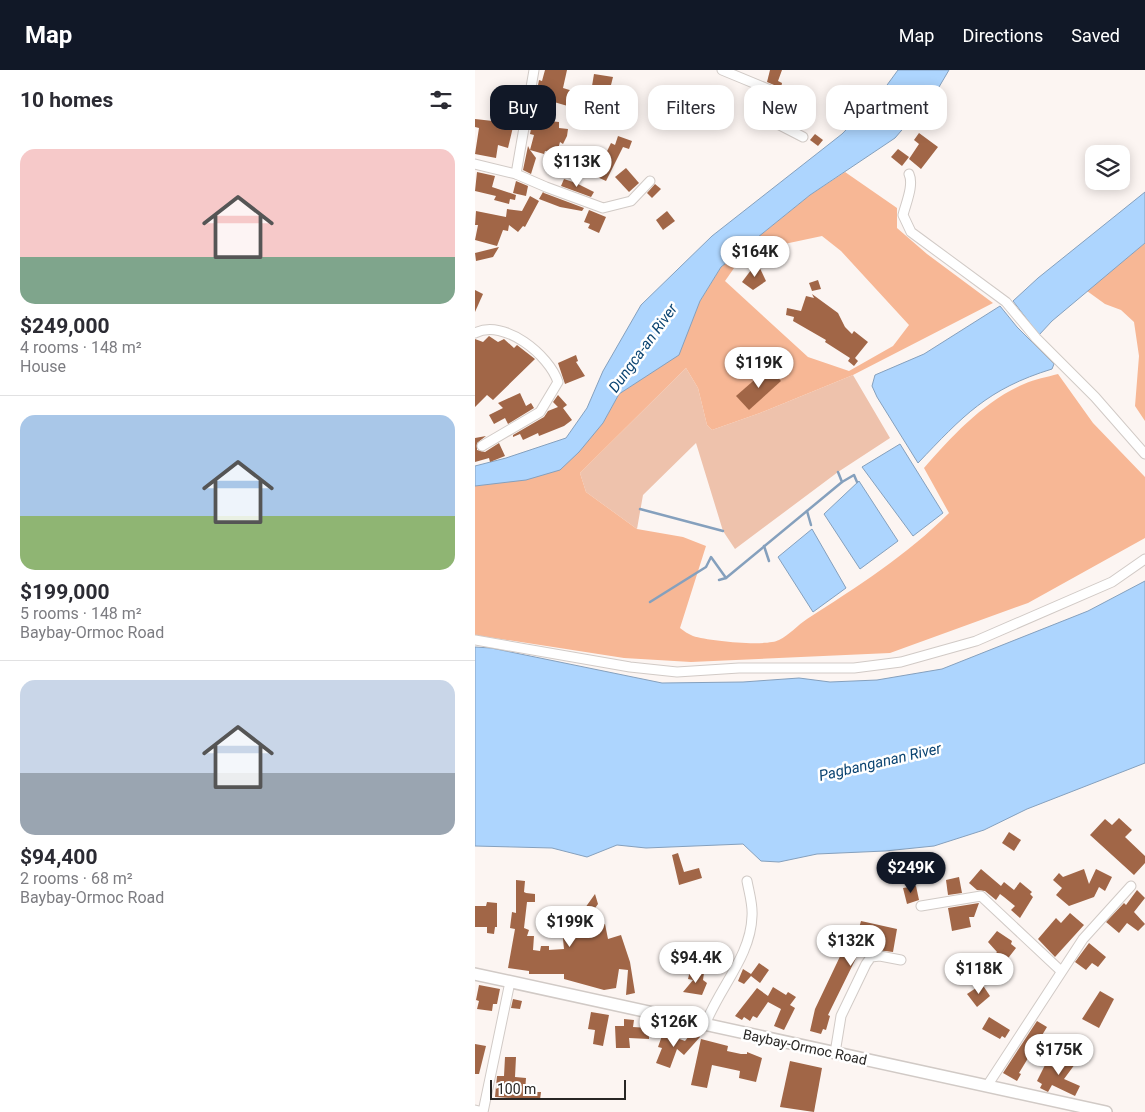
<!DOCTYPE html>
<meta charset="utf-8">
<style>
body{margin:0;font-family:Roboto,sans-serif;background:#f7f7f7;color:#2b2b33;height:100vh;display:flex;flex-direction:column;font-size:19px;white-space:nowrap}
*{box-sizing:border-box;margin:0}
p{font-size:16px;color:#7c7c81}
.icon{flex:none;width:28px;height:28px;fill:none;stroke:currentColor;stroke-width:2;stroke-linecap:round;stroke-linejoin:round}
.map{position:relative;flex:1;overflow:hidden}
.details{display:flex;flex-direction:column;background:#fff;width:475px}
.details>*{flex:none}
.guide{position:absolute;left:15px;top:15px;width:475px;height:45px;display:flex;gap:10px}
.tools{position:absolute;left:610px;top:75px;display:grid;gap:10px}
.tools a{display:grid;place-items:center;width:45px;height:45px;border-radius:10px;background:#fff;box-shadow:0 2px 12px #0003;font-size:25px}
.scale{position:absolute;left:15px;bottom:12px;width:136px;box-sizing:border-box;padding-left:5px;border:2px solid #282624;border-top:0;font-size:14px;line-height:18px;white-space:nowrap;color:#282624;-webkit-text-stroke:4px #fff;paint-order:stroke}
.price{position:absolute;translate:-50% -42px;padding:0 11px;border-radius:18px;background:#fff;color:#222;font-size:16px;line-height:32px;filter:drop-shadow(0 1px 2px #0008)}
.price::after{content:'';position:absolute;left:50%;top:30px;width:15px;height:11px;margin-left:-8px;background:inherit;clip-path:polygon(0 0,100% 0,50% 100%)}
.price.on{background:#111827;color:#fff}
ul{padding:0;list-style:none}
li{display:grid;align-content:center;gap:10px;height:265px;padding:0 20px}
li+li{border-top:1px solid #e1e1e2}
li span{display:grid;place-items:center;height:155px;border-radius:15px;color:#555}
li>.icon{margin-inline-start:auto}
span .icon{width:90px;height:90px;fill:#fffc;stroke-width:1}
li b{font-size:21px}
h2{display:flex;justify-content:space-between;align-items:center;height:60px;padding:0 20px;font-size:21px}
.pill{padding:0 18px;border-radius:15px;background:#fff;box-shadow:0 2px 12px #0003;font-size:18px;line-height:45px}
.pill.on{background:#111827;color:#fff}
header{display:flex;align-items:center;gap:30px;box-sizing:border-box;height:70px;padding:0 25px;background:#111827;color:#fff}
header strong{font-size:24px}
nav{display:flex;gap:28px;margin-inline-start:auto;font-size:18px}
main{display:flex;flex:1;min-height:0}
.map>svg:first-child{display:block}
</style>
<header>
<strong>Map</strong>
<nav><a>Map</a><a>Directions</a><a>Saved</a></nav>
</header>
<main>
<section class="details">
<h2>10 homes<svg class="icon" aria-label="filters" viewBox="0 0 24 24"><path d="M4 7h16M4 17h16"/><circle cx="9" cy="7" r="2"/><circle cx="15" cy="17" r="2"/></svg></h2>
<ul>
<li><span style="background:linear-gradient(#f6c9c9 70%,#7fa58c 0)"><svg class="icon" aria-label="home" viewBox="0 0 24 24"><path d="M3 11l9-7 9 7M6 9v11h12V9"/></svg></span><div><b>$249,000</b><p>4 rooms · 148 m²</p><p>House</p></div></li>
<li><span style="background:linear-gradient(#a9c7e8 65%,#8fb573 0)"><svg class="icon" aria-label="home" viewBox="0 0 24 24"><path d="M3 11l9-7 9 7M6 9v11h12V9"/></svg></span><div><b>$199,000</b><p>5 rooms · 148 m²</p><p>Baybay-Ormoc Road</p></div></li>
<li><span style="background:linear-gradient(#c9d6e8 60%,#9aa5b1 0)"><svg class="icon" aria-label="home" viewBox="0 0 24 24"><path d="M3 11l9-7 9 7M6 9v11h12V9"/></svg></span><div><b>$94,400</b><p>2 rooms · 68 m²</p><p>Baybay-Ormoc Road</p></div></li>
</ul>
</section>
<div class="map">
<svg width="670" height="1042" viewBox="0 0 670 1042">
<rect width="100%" height="100%" fill="#fcf5f2"/>
<polygon fill="#eec2ac" points="211,298 223,318 232,355 237,360 285,343 378,305 415,368 363,402 260,479 248,461 221,373 168,425 162,459 111,422 105,403"/>
<g fill="#f7b795" fill-rule="evenodd">
<path d="M370,102l52,36v20l30,26 66,49 -140,72 -93,38 -48,17 -5,-5 -9,-37 -12,-20 -106,105 6,19 51,37 46,8 23,9 -26,82c4,3 8,6 13,8 16,5 72,11 86,4 10,-5 19,-15 28,-21 50,-32 100,-64 142,-106l-25,-45c28,-32 60,-67 100,-84 11,-5 23,-7 34,-10l35,49 52,54v61l-117,65 -138,50 -199,9 -67,-4 -149,-23v-149l16,-3 112,-60 16,-29 42,-28 22,-24 17,-41 21,-34 89,-72zM347,166l19,15 68,74 -16,21 -44,25 -41,-14 -83,-76 14,-20 17,-11z"/>
<polygon points="670,173 670,351 660,336 664,286 659,252 646,240 630,234 612,221"/>
</g>
<g fill="#add5fe" stroke="#85a0bd">
<polygon points="423,0 474,0 464,17 420,68 335,125 246,197 225,231 204,285 144,324 128,353 104,382 85,400 51,410 0,416 0,396 31,388 91,368 112,338 128,301 166,235 237,166 367,64 404,26"/>
<polygon points="670,122 670,173 577,251 564,265 538,231 563,208"/>
<path d="M525,236l17,21 37,37 -2,5c-65,20 -89,47 -134,94l-41,-66 -5,-11 3,-11 49,-21z"/>
<polygon points="425,374 468,443 438,466 387,397"/>
<polygon points="384,411 423,471 385,499 349,444"/>
<polygon points="337,459 371,518 338,542 303,487"/>
<polygon points="670,511 670,693 552,739 509,760 459,776 410,781 342,784 304,792 286,791 268,774 171,778 142,775 112,787 77,778 0,776 0,577 16,578 187,613 268,612 324,608 355,612 402,610 467,599 613,541"/>
</g>
<g fill="none" stroke-linecap="round" stroke-linejoin="round">
<g stroke="#85a0bd" stroke-width="2.5">
<polyline points="367,412 379,405 382,412"/>
<polyline points="165,439 248,461"/>
<polyline points="332,441 336,455"/>
<polyline points="289,476 294,491"/>
<polyline points="244,510 251,508"/>
<polyline points="175,532 231,497 236,487 251,508 367,412 363,402"/>
</g>
</g>
<g fill="#a16647">
<polygon points="70,0 92,0 88,18 101,22 96,37 79,32 74,51 84,52 84,58 93,59 92,66 88,74 85,72 82,83 70,81 69,84 55,80 61,88 56,104 48,100 53,76 55,80 59,65 55,64 57,54 66,29 60,28 63,15 64,10 67,11"/>
<polygon points="295,0 307,0 303,11 307,13 306,18 292,12"/>
<polygon points="119,4 138,7 135,19 117,16"/>
<polygon points="17,30 45,36 42,58 38,57 33,78 23,75 21,88 0,84 4,58 0,57 0,49 18,51 21,38 15,37"/>
<polygon points="444,63 463,77 446,99 434,89 444,74 439,70"/>
<polygon points="340,64 348,70 343,76 335,70"/>
<polygon points="143,66 157,71 154,79 148,77 131,111 120,106 136,73 140,75"/>
<polygon points="423,79 434,87 427,96 416,87"/>
<polygon points="151,98 164,113 154,122 140,107"/>
<polygon points="2,102 20,106 17,117 41,125 40,130 35,129 34,134 19,130 21,126 0,121"/>
<polygon points="89,109 101,113 119,122 116,127 86,116"/>
<polygon points="41,111 53,116 51,126 38,123"/>
<polygon points="180,114 186,119 177,128 172,123"/>
<polygon points="68,122 69,123 109,138 107,141 85,137 64,129"/>
<polygon points="55,126 64,131 50,157 48,156 43,162 34,155 33,161 28,160 22,176 0,170 3,155 0,155 1,141 31,147 32,139 47,141"/>
<polygon points="114,140 131,147 124,163 113,158 115,154 109,152"/>
<polygon points="192,141 200,151 188,160 181,150"/>
<polygon points="24,177 18,187 1,191 0,183"/>
<polygon points="282,192 291,211 278,220 267,212"/>
<polygon points="343,210 346,219 337,221 334,213"/>
<polygon points="0,220 8,224 0,242"/>
<polygon points="337,224 363,243 370,257 377,264 379,261 393,272 380,288 383,291 379,296 373,291 375,288 350,272 351,270 318,251 319,247 311,245 312,238 326,241 331,226 339,228"/>
<polygon points="14,266 23,272 29,269 39,278 42,275 60,289 18,330 12,325 0,337 0,269 8,272"/>
<polygon points="101,285 103,291 101,292 110,306 90,314 83,293"/>
<polygon points="294,297 306,311 274,340 261,326"/>
<polygon points="45,323 51,336 56,333 59,338 33,354 30,348 19,354 14,345 28,338 23,333"/>
<polygon points="83,325 92,335 88,338 97,350 89,356 64,366 63,363 48,370 45,364 38,367 38,365 69,347 73,341 83,337 78,332"/>
<polygon points="11,366 2,373 2,380 10,382 24,373 30,386 15,392 14,388 0,392 0,368"/>
<polygon points="644,748 657,760 650,767 670,786 670,793 659,805 615,765 630,749 637,755"/>
<polygon points="534,762 546,770 539,781 527,773"/>
<polygon points="203,783 209,802 224,798 227,808 204,815 197,785"/>
<polygon points="506,799 526,816 529,812 539,820 545,812 557,822 555,824 558,827 545,848 536,840 540,836 529,827 525,824 521,830 510,821 502,820 494,813"/>
<polygon points="609,799 614,814 621,799 637,807 630,821 624,817 619,827 594,836 581,825 587,818 578,810 584,803 588,807"/>
<polygon points="484,807 487,823 473,825 471,810"/>
<polygon points="41,810 50,811 49,822 51,823 60,824 60,832 52,832 49,858 54,860 52,866 59,866 58,880 65,881 66,876 74,876 74,880 89,879 87,859 69,856 72,841 86,843 110,838 120,824 123,834 104,860 130,854 133,869 146,865 155,892 160,923 151,925 153,900 144,899 141,918 129,920 89,909 89,904 54,904 54,901 33,898 40,859 35,858 37,842 41,843"/>
<polygon points="441,816 444,830 432,834 428,818"/>
<polygon points="662,820 670,828 659,842 670,854 663,861 652,853 644,863 631,852 649,833 651,835"/>
<polygon points="12,832 22,833 22,857 20,857 19,864 12,863 12,857 0,857 0,836 11,836"/>
<polygon points="504,833 499,847 494,847 496,857 477,861 473,838"/>
<polygon points="595,843 609,855 580,887 563,869 581,848 586,853"/>
<polygon points="386,851 422,859 418,882 386,878 353,945 355,946 351,960 348,959 346,964 335,961 340,939 369,878 374,881 379,857 384,858"/>
<polygon points="522,861 537,871 536,874 541,878 527,896 517,888 522,882 513,872"/>
<polygon points="224,873 236,876 233,898 226,897 228,884 222,883"/>
<polygon points="614,873 631,887 623,897 617,893 611,900 600,892"/>
<polygon points="284,893 294,900 285,913 276,906 269,914 263,911 268,899 276,904"/>
<polygon points="215,901 229,903 228,910 232,913 227,925 208,922 218,910 213,909"/>
<polygon points="507,914 515,926 502,937 492,924"/>
<polygon points="4,915 25,919 22,934 18,934 17,941 2,939 4,931 1,930"/>
<polygon points="298,917 311,925 313,922 321,927 315,935 320,938 309,960 299,956 306,939 293,932 282,948 278,946 275,951 269,947 267,950 260,946 282,918 293,926"/>
<polygon points="625,921 639,929 624,958 607,949"/>
<polygon points="38,929 47,931 45,939 36,938"/>
<polygon points="116,942 134,945 128,976 118,974 120,960 113,959"/>
<polygon points="514,947 535,960 530,968 527,966 525,969 507,959"/>
<polygon points="149,949 159,950 158,957 174,958 174,969 154,968 155,978 141,978 140,956 149,956"/>
<polygon points="562,951 572,957 544,1003 546,1004 542,1011 528,1003"/>
<polygon points="218,961 225,967 209,985 202,979 195,998 181,993 187,978 183,977 188,963 210,971"/>
<polygon points="226,969 253,976 252,981 266,984 272,984 272,982 287,988 281,1012 264,1008 265,1001 237,995 232,1018 216,1015"/>
<polygon points="0,974 11,976 4,1004 0,1004"/>
<polygon points="30,987 41,987 40,1007 51,1008 50,1022 66,1022 65,1030 20,1027 22,1006 29,1006"/>
<polygon points="585,987 603,990 589,1009 605,1016 600,1026 577,1015 573,1022 565,1018 567,1014 562,1011 571,993 578,997"/>
<polygon points="315,991 347,998 339,1042 305,1037"/>
</g>
<g fill="none" stroke-linecap="round" stroke-linejoin="round">
<g stroke="#d1cac6" stroke-width="11">
<g id="minor">
<polyline points="247,0 305,24 293,49 328,67"/>
<polyline points="0,94 41,104 71,117 128,138 156,131 175,111"/>
<polyline points="41,104 59,0"/>
<path d="M434,104c5,11 -3,29 -6,41l8,17 95,70 30,36 59,59 50,57"/>
<path d="M0,263c29,-15 74,22 83,49l-18,30 -58,34"/>
<polyline points="0,570 155,597 202,602 264,598 379,598 426,592 501,571 637,512 670,489"/>
<polyline points="446,836 506,826 586,901"/>
<path d="M230,955c14,-37 46,-69 47,-109 1,-11 -3,-24 -5,-35"/>
<polyline points="360,983 366,946 391,894 396,887 405,886 426,890"/>
<polyline points="512,1016 608,869 656,816"/>
<polyline points="0,1040 8,1042 35,912"/>
</g>
</g>
<g stroke="#d1cac6" stroke-width="14">
<polyline id="major" points="0,904 631,1042"/>
</g>
<use href="#minor" stroke="#fff" stroke-width="9"/>
<use href="#major" stroke="#fff" stroke-width="11"/>
</g>
<g text-anchor="middle" dominant-baseline="central" stroke-width="5" stroke-linejoin="round" paint-order="stroke">
<g font-size="14" fill="#282624" stroke="#fff">
<text transform="translate(330 977) rotate(12)">Baybay-Ormoc Road</text>
</g>
<g font-size="15" font-style="italic" fill="#0c4572" stroke="#fff">
<text transform="translate(168 278) rotate(-54)">Dungca-an River</text>
<text transform="translate(405 692) rotate(-13)">Pagbanganan River</text>
</g>
</g>
</svg>
<div class="tools">
<a><svg class="icon" aria-label="layers" viewBox="0 0 24 24"><path d="M12 4l9 5-9 5-9-5zM3 14l9 5 9-5"/></svg></a>
</div>
<div class="scale">100 m</div>
<b class="price" style="left:102px;top:118px">$113K</b>
<b class="price" style="left:280px;top:208px">$164K</b>
<b class="price" style="left:284px;top:319px">$119K</b>
<b class="price on" style="left:436px;top:824px">$249K</b>
<b class="price" style="left:95px;top:878px">$199K</b>
<b class="price" style="left:376px;top:897px">$132K</b>
<b class="price" style="left:221px;top:914px">$94.4K</b>
<b class="price" style="left:504px;top:925px">$118K</b>
<b class="price" style="left:199px;top:978px">$126K</b>
<b class="price" style="left:584px;top:1006px">$175K</b>
<div class="guide">
<a class="pill on">Buy</a>
<a class="pill">Rent</a>
<a class="pill">Filters</a>
<a class="pill">New</a>
<a class="pill">Apartment</a>
</div>
</div>
</main>
